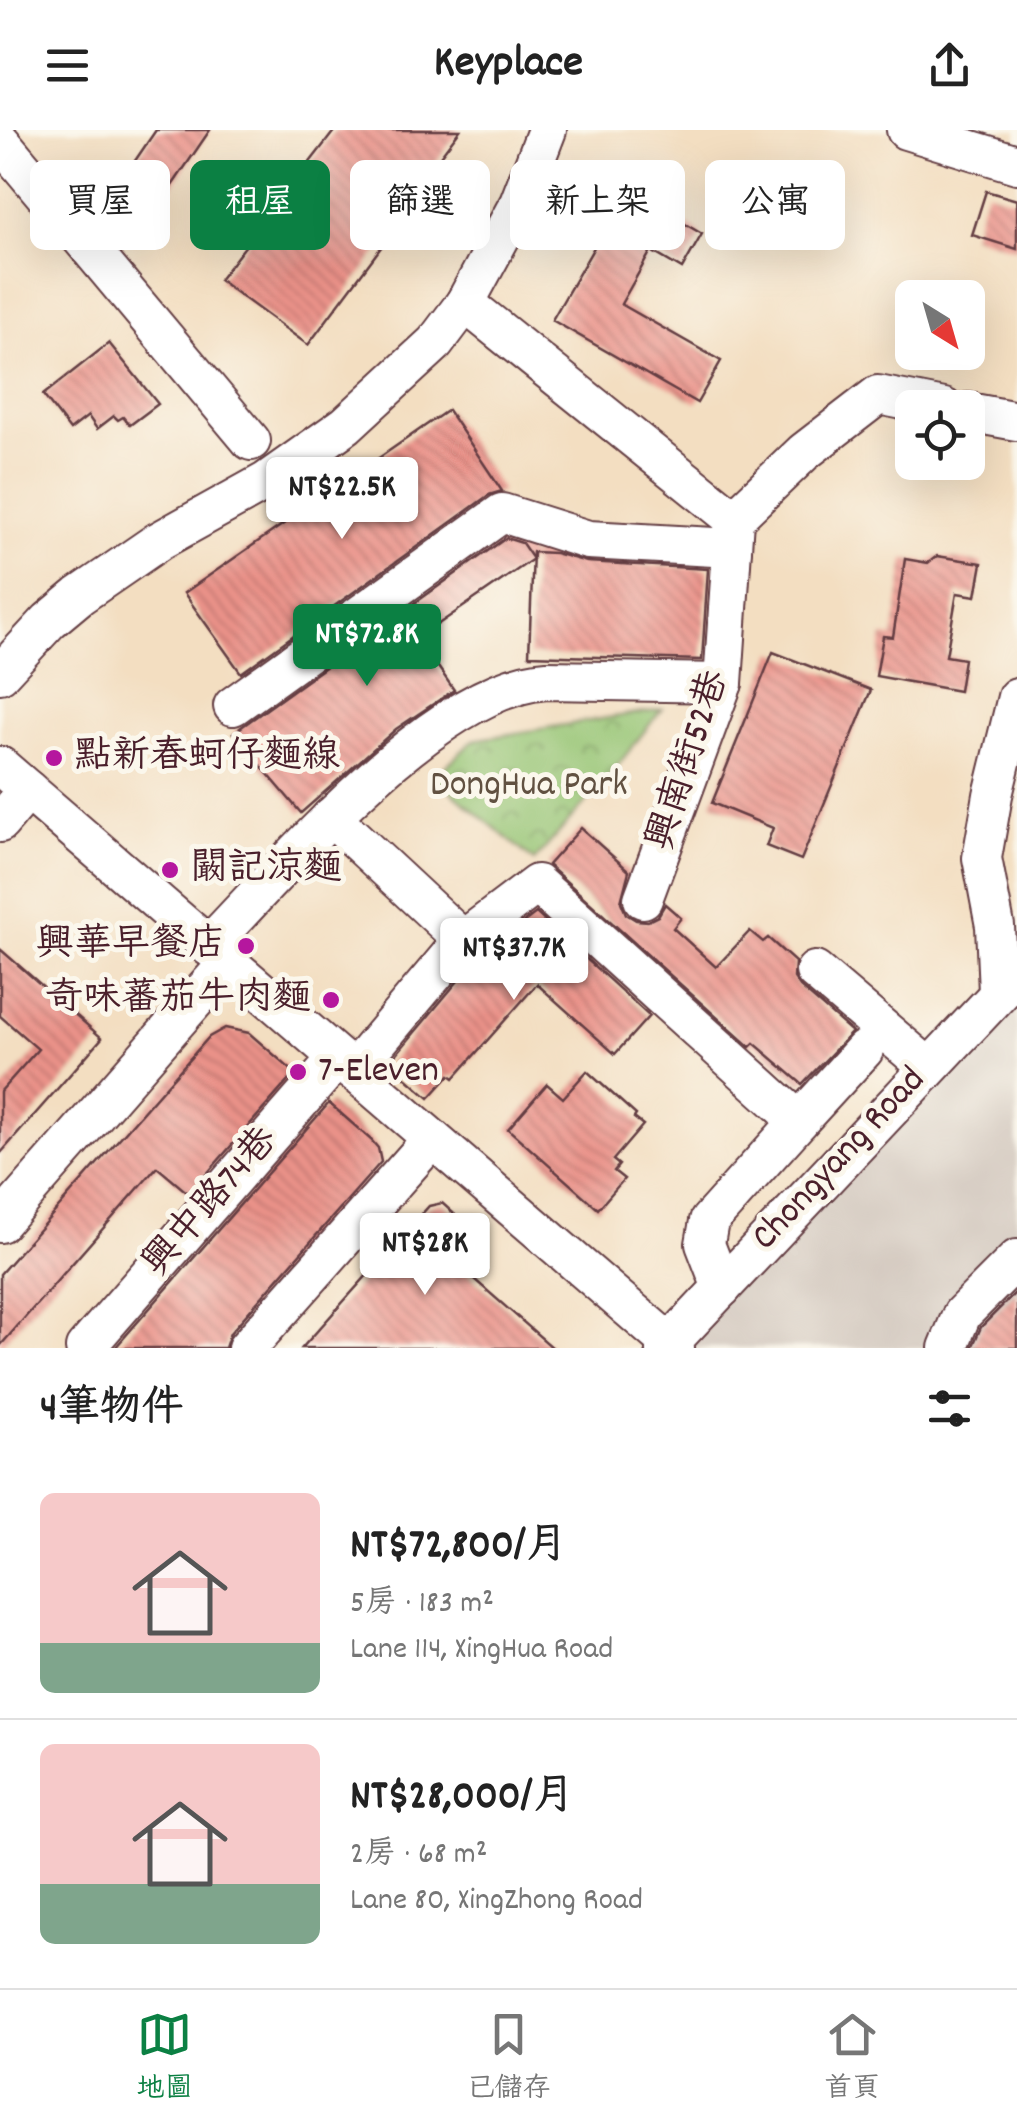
<!DOCTYPE html>
<html lang="zh-TW">
<meta charset="utf-8">
<style>
body{margin:0;font-family:Dekko,"LXGW WenKai TC",sans-serif;background:#f2f2f2;color:#222;height:100vh;display:flex;flex-direction:column;font-size:38px;white-space:nowrap}
*{box-sizing:border-box;margin:0}
p{font-size:32px;color:#767676}
.icon{flex:none;width:55px;height:55px;fill:none;stroke:currentColor;stroke-width:2;stroke-linecap:round;stroke-linejoin:round}
.map{position:relative;height:1218px;overflow:hidden}
.sheet{display:flex;flex-direction:column;background:#fff;flex:1}
.sheet>*{flex:none}
.hud{position:absolute;left:30px;top:30px;width:958px;height:90px;display:flex;gap:20px}
.needle{width:65px;rotate:143deg}
.controls{position:absolute;left:895px;top:150px;display:grid;gap:20px}
.controls a{display:grid;place-items:center;width:90px;height:90px;border-radius:15px;background:#fff;box-shadow:0 10px 40px #0002;font-size:50px}
.price{position:absolute;translate:-50% -85px;padding:0 22px;border-radius:10px;background:#fff;color:#222;font-size:32px;line-height:65px;filter:drop-shadow(0 2px 5px #0008)}
.price::after{content:'';position:absolute;left:50%;top:60px;width:30px;height:22px;margin-left:-15px;background:inherit;clip-path:polygon(0 0,100% 0,50% 100%)}
.price.current{background:#0b8043;color:#fff}
ul{padding:0;list-style:none}
li{display:flex;align-items:center;gap:30px;height:250px;padding:0 40px}
li+li{border-top:2px solid #e0e0e0}
li span{display:grid;place-items:center;flex:none;width:280px;height:200px;border-radius:15px;color:#555}
li>.icon{margin-inline-start:auto}
span .icon{width:120px;height:120px;fill:#fffc;stroke-width:1}
li b{font-size:42px}
h2{display:flex;justify-content:space-between;align-items:center;height:120px;padding:0 40px;font-size:42px}
.chip{padding:0 35px;border-radius:15px;background:#fff;box-shadow:0 10px 40px #0002;font-size:35px;line-height:90px}
.chip.current{background:#0b8043;color:#fff}
header{display:flex;justify-content:space-between;align-items:center;height:130px;padding:0 40px;background:#fff;font-size:45px;font-weight:700}
.tabs{display:flex;justify-content:space-around;align-items:center;height:140px;border-top:2px solid #e0e0e0;background:#fff;font-size:28px;color:#767676}
.tabs a{display:grid;justify-items:center;gap:5px}
.tabs .current{color:#0b8043}
.map>svg:first-child{display:block}
</style>
<header><svg class="icon" aria-label="menu" viewBox="0 0 24 24"><path d="M4 6h16M4 12h16M4 18h16"/></svg>Keyplace<svg class="icon" aria-label="share" viewBox="0 0 24 24"><path d="M12 15V3M7 8l5-5 5 5M5 13v7h14v-7"/></svg></header>
<div class="map">
<svg width="1017" height="1218" viewBox="0 0 1017 1218">
<defs>
<pattern id="park-crowns" width="20" height="18" patternUnits="userSpaceOnUse" patternTransform="scale(2.5)"><rect width="20" height="18" fill="#97c574"/><path d="M2 6a3 3 0 1 1 6 0M12 15a3 3 0 1 1 6 0" fill="none" stroke="#7d9f5f"/></pattern>
<pattern id="building-back-hatch" width="6" height="6" patternUnits="userSpaceOnUse" patternTransform="scale(2.5)"><rect width="6" height="6" fill="#ea9289"/><path d="M-1 5l2 2M0 0l6 6M5-1l2 2" fill="none" stroke="#c07770"/></pattern>
</defs>
<rect width="100%" height="100%" fill="#fbf7ec"/>
<filter id="ink" filterUnits="userSpaceOnUse"><feTurbulence type="fractalNoise" baseFrequency=".01" numOctaves="2"/><feDisplacementMap in="SourceGraphic" scale="20" xChannelSelector="R" yChannelSelector="G"/><feConvolveMatrix kernelMatrix="1 2 1 2 8 2 1 2 1" color-interpolation-filters="sRGB"/></filter>
<filter id="wash" filterUnits="userSpaceOnUse"><feTurbulence type="fractalNoise" baseFrequency=".0048" numOctaves="4" result="noise"/><feDisplacementMap in="SourceGraphic" scale="40" xChannelSelector="R" yChannelSelector="G"/><feGaussianBlur stdDeviation="2.25" result="paint"/><feColorMatrix in="noise" values="0 0 0 0 0 0 0 0 0 0 0 0 0 0 0 0 0 1.4 0 .05"/><feComposite in="paint" operator="in"/></filter>
<g filter="url(#wash)">
<rect width="100%" height="100%" fill="#f3dec1"/>
<polygon fill="#cec2b9" points="1017,873 1017,1218 671,1218 685,1203"/>
<polygon fill="url(#park-crowns)" stroke="#707250" stroke-width="2.5" points="662,579 614,640 534,731 434,647 474,610"/>
<g id="blocks">
<g fill="url(#building-back-hatch)">
<polygon points="156,0 210,0 148,91 111,66"/>
<polygon points="335,0 460,0 378,108 385,112 308,215 219,150"/>
<polygon points="627,60 702,104 682,139 651,121 621,174 721,231 697,273 552,190"/>
<polygon points="986,61 1017,70 1017,119 972,105"/>
<polygon points="109,213 158,274 130,295 123,287 118,290 114,286 97,299 88,286 70,300 43,265"/>
<polygon points="448,280 502,361 489,365 241,543 184,463"/>
<polygon points="506,408 522,413 533,429 418,508 454,560 396,599 301,683 233,603"/>
<polygon points="533,422 555,423 587,432 708,439 702,530 529,525"/>
<polygon points="937,426 982,433 976,466 957,463 946,526 964,529 959,561 876,546 883,506 893,507 905,429 928,433"/>
<polygon points="773,522 871,560 801,730 766,716 773,698 712,673"/>
<polygon points="581,698 629,741 621,772 626,784 636,790 648,791 658,786 665,774 681,788 673,798 716,837 750,801 763,812 768,808 795,832 794,848 800,857 852,902 802,954 754,913 750,917 548,735"/>
<polygon points="536,783 649,886 615,924 537,854 454,948 450,945 429,968 389,933 479,826"/>
<polygon points="0,819 102,908 0,1024 0,962 38,919 0,886"/>
<polygon points="225,898 249,903 295,943 189,1064 157,1037 0,1216 0,1144 209,907"/>
<polygon points="587,941 636,985 634,988 643,995 613,1030 619,1035 614,1041 624,1049 598,1079 508,999 547,954 563,968"/>
<polygon points="329,973 371,1010 378,1018 381,1032 230,1203 225,1218 115,1218"/>
<polygon points="442,1073 481,1108 458,1135 553,1218 302,1218 429,1076"/>
<polygon points="1017,1161 1017,1218 972,1218 981,1197"/>
</g>
</g>
</g>
<g filter="url(#ink)">
<use href="#blocks" fill-opacity="0" stroke="#633c42" stroke-width="2.5"/>
<g fill="none" stroke-linecap="round" stroke-linejoin="round">
<g stroke="#633c42" stroke-width="42">
<g id="minor">
<polyline points="906,0 1017,34"/>
<polyline points="0,11 251,311"/>
<polyline points="465,173 734,389"/>
<polyline points="968,282 1017,291"/>
<polyline points="0,544 49,491 79,466 159,411 267,351 346,295 435,213 465,173 519,73 547,0"/>
<polyline points="233,576 502,383 588,410 732,418"/>
<polyline points="0,636 675,1218"/>
<polyline points="331,687 463,810 353,941"/>
<polyline points="0,693 28,660"/>
<polyline points="643,769 723,553 734,389 804,322 878,265 944,278"/>
<polyline points="463,810 537,754 799,991 709,1091 705,1114 722,1158"/>
<path d="M208,816c77,-79 227,-259 339,-266l176,3"/>
<polyline points="815,841 928,937"/>
<polyline points="998,862 995,796 982,728 993,665 1017,567"/>
<polyline points="799,991 864,920"/>
<polyline points="0,1093 228,833"/>
<polyline points="85,1218 338,928"/>
<polyline points="247,1218 432,1009"/>
<polyline points="665,1218 1017,845"/>
<polyline points="948,1218 962,1184 1017,1129"/>
</g>
</g>
<use href="#minor" stroke="#fff" stroke-width="38"/>
</g>
</g>
<g fill="#b5179e" stroke="#fbf7ec" stroke-width="4">
<circle cx="54" cy="628" r="10"/>
<circle cx="170" cy="740" r="10"/>
<circle cx="246" cy="816" r="10"/>
<circle cx="331" cy="870" r="10"/>
<circle cx="298" cy="942" r="10"/>
</g>
<g text-anchor="middle" dominant-baseline="central" stroke-width="10" stroke-linejoin="round" paint-order="stroke">
<g font-size="38" fill="#4a1f2b" stroke="#fbf7ec" text-anchor="start">
<text x="74" y="628">點新春蚵仔麵線</text>
<text x="190" y="740">闞記涼麵</text>
<text x="226" y="816" text-anchor="end">興華早餐店</text>
<text x="311" y="870" text-anchor="end">奇味蕃茄牛肉麵</text>
<text x="318" y="942">7-Eleven</text>
</g>
<g font-size="38" fill="#4a1f2b" stroke="#fbf7ec">
<text transform="translate(690 631) rotate(-72)">興南街52巷</text>
<text transform="translate(840 1030) rotate(-47)">Chongyang Road</text>
<text transform="translate(212 1073) rotate(-49)">興中路74巷</text>
</g>
<g font-size="38" fill="#615141" stroke="#fbf7ec">
<text x="529" y="656">DongHua Park</text>
</g>
</g>
</svg>
<div class="controls">
<a><svg class="needle" viewBox="-14 -14 28 28"><path d="M0-13l5 13h-10z" fill="#e53935"/><path d="M0 13l5-13h-10z" fill="#767676"/></svg></a>
<a><svg class="icon" aria-label="locate" viewBox="0 0 24 24"><circle cx="12" cy="12" r="6"/><path d="M12 2v4M12 18v4M2 12h4M18 12h4"/></svg></a>
</div>
<b class="price" style="left:342px;top:412px">NT$22.5K</b>
<b class="price current" style="left:367px;top:559px">NT$72.8K</b>
<b class="price" style="left:514px;top:873px">NT$37.7K</b>
<b class="price" style="left:425px;top:1168px">NT$28K</b>
<div class="hud">
<a class="chip">買屋</a>
<a class="chip current">租屋</a>
<a class="chip">篩選</a>
<a class="chip">新上架</a>
<a class="chip">公寓</a>
</div>
</div>
<section class="sheet">
<h2>4筆物件<svg class="icon" aria-label="filters" viewBox="0 0 24 24"><path d="M4 7h16M4 17h16"/><circle cx="9" cy="7" r="2"/><circle cx="15" cy="17" r="2"/></svg></h2>
<ul>
<li><span style="background:linear-gradient(#f6c9c9 75%,#7fa58c 0)"><svg class="icon" aria-label="home" viewBox="0 0 24 24"><path d="M3 11l9-7 9 7M6 9v11h12V9"/></svg></span><div><b>NT$72,800/月</b><p>5房 · 183 m²</p><p>Lane 114, XingHua Road</p></div></li>
<li><span style="background:linear-gradient(#f6c9c9 70%,#7fa58c 0)"><svg class="icon" aria-label="home" viewBox="0 0 24 24"><path d="M3 11l9-7 9 7M6 9v11h12V9"/></svg></span><div><b>NT$28,000/月</b><p>2房 · 68 m²</p><p>Lane 80, XingZhong Road</p></div></li>
</ul>
</section>
<nav class="tabs">
<a class="current"><svg class="icon" aria-label="map" viewBox="0 0 24 24"><path d="M3 6l6-2 6 2 6-2v14l-6 2-6-2-6 2zM9 4v14M15 6v14"/></svg>地圖</a>
<a><svg class="icon" aria-label="saved" viewBox="0 0 24 24"><path d="M7 4h10v16l-5-4-5 4z"/></svg>已儲存</a>
<a><svg class="icon" aria-label="home" viewBox="0 0 24 24"><path d="M3 11l9-7 9 7M6 9v11h12V9"/></svg>首頁</a>
</nav>
